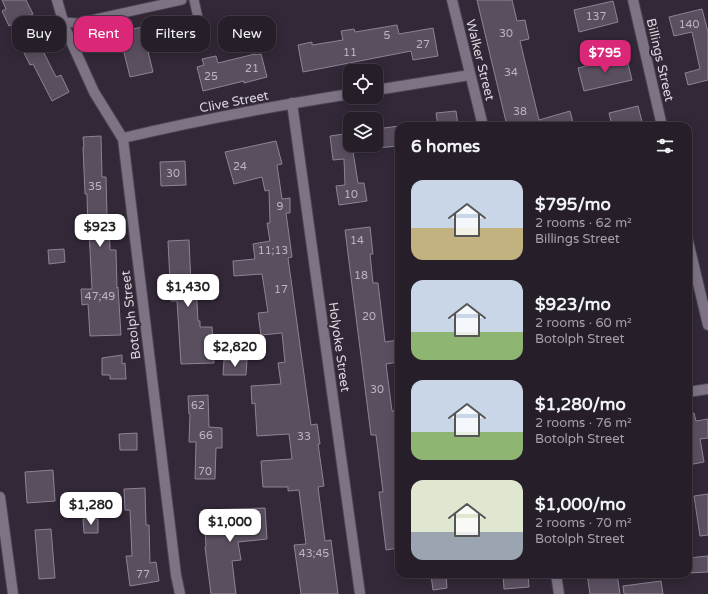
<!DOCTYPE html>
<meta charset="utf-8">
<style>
body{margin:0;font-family:"Varela Round",sans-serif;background:#2e2731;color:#f1f3f6;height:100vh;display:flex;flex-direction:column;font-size:15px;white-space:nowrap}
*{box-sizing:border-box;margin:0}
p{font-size:13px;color:#a4a2a8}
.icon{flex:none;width:22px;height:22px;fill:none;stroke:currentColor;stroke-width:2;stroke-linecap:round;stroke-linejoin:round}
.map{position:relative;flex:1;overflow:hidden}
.drawer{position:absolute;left:395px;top:122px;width:297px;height:456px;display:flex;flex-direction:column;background:#261e29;border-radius:12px;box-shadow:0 2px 10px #0003,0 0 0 1px #423c46}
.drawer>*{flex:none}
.banner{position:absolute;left:12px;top:16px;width:323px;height:36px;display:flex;gap:8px}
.controls{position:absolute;left:343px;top:64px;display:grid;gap:8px}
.controls a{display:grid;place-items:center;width:40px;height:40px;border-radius:8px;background:#261e29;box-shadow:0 2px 10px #0003,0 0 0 1px #423c46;font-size:20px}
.price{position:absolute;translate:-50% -34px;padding:0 9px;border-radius:8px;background:#fff;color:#222;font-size:13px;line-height:26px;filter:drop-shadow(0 1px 2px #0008)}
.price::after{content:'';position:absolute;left:50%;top:24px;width:12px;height:9px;margin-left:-6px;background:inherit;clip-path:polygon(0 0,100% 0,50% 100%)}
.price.on{background:#db2777;color:#fff}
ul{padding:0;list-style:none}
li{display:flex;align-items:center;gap:12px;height:100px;padding:0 16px}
li span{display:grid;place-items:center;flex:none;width:112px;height:80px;border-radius:12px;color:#555}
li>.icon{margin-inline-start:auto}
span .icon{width:48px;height:48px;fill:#fffc;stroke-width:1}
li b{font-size:17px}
h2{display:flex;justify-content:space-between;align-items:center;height:48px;padding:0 16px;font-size:17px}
.chip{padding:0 14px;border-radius:12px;background:#261e29;box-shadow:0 2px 10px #0003,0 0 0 1px #423c46;font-size:14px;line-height:36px}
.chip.on{background:#db2777;color:#fff}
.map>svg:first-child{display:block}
</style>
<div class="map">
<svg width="708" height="594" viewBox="0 0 708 594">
<rect width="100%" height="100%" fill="#322837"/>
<g fill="#5a4f5f" stroke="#8e8395">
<polygon points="2,0 26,0 33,14 9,26 2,11 6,9"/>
<polygon points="477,0 512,0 517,21 525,20 529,39 520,41 539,120 570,111 574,126 507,126"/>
<polygon points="613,1 618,22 579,32 574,10"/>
<polygon points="702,9 708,32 708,80 688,85 685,73 700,69 692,32 674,36 669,17"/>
<polygon points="397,25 399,34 433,28 438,56 413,60 411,51 303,72 298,45 312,42 312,45 343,40 341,31 354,29 355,32"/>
<polygon points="142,27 153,72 130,77 119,32"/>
<polygon points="39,43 56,77 61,75 69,92 52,101 33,64 30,65 23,51"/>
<polygon points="255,54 255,55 261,54 267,77 244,83 244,81 203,91 197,67 204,65 202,59 216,56 218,63"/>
<polygon points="626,56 632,80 584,91 578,68"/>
<polygon points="638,106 643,126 612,126 609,113"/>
<polygon points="456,111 458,126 438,126 436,113"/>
<polygon points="399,126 399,146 376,148 376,129"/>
<polygon points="344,134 346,145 352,145 358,183 364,183 367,201 339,205 336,186 345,185 344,159 333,160 330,136"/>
<polygon points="101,136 102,177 106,177 107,215 109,215 110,250 116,250 117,288 118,287 121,335 90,336 88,304 82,305 81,289 92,289 89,231 88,231 87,194 85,194 83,147 84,147 83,137"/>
<polygon points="276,141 282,164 277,165 282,199 290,198 290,213 286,213 292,257 288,258 311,425 317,424 320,444 318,444 324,486 318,487 325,541 331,540 338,594 301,594 294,545 306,544 299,490 288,491 288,487 263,487 261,461 292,459 289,434 257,436 255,403 252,404 251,386 281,384 278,363 285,362 282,333 261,335 258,313 268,312 262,274 234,276 233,261 255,259 253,244 270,241 267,223 270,223 269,190 265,191 262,177 234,184 225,152"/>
<polygon points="185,161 186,185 161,186 160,162"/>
<polygon points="370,227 373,254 370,254 373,283 378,283 385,342 398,340 399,352 399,362 386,364 392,411 399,410 399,548 386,550 379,492 383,492 376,435 371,435 345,230"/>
<polygon points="189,240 191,284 196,284 198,321 200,321 200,327 212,327 214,363 181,364 177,301 171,301 168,241"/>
<polygon points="64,249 65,262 49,264 48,250"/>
<polygon points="122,355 122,364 125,363 126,379 110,379 110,375 102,375 102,358"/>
<polygon points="224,360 247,360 246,375 223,375"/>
<polygon points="208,395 209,427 222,428 222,448 216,448 215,479 195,479 196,442 189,442 190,414 189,414 188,396"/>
<polygon points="694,413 696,421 708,419 708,438 700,439 704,462 688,465 688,414"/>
<polygon points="137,433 137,450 120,450 119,434"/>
<polygon points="53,470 55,501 27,503 25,472"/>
<polygon points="145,488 146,525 149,525 150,563 156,562 159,581 130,586 126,556 132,556 130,510 125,510 124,489"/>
<polygon points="708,494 708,535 700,536 694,496"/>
<polygon points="265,508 267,539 238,542 241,560 232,561 236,594 211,594 205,547 206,547 204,510"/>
<polygon points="83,519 98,519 98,533 84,533"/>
<polygon points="51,529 55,578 39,579 35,530"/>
<polygon points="708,556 708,572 688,573 688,558"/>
<polygon points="446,574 447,588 433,590 431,575"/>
<polygon points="503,574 528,574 529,587 504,589"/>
<polygon points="587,574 617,574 620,594 590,594"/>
<polygon points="661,581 663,594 624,594 623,586"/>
</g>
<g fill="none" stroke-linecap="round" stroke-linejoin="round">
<g stroke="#4c4450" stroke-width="11">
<g id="service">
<polyline points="194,0 204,44"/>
<polyline points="64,22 77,23 182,0"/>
</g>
</g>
<g stroke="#4c4450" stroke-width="12">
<g id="minor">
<polyline points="57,0 65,28 94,92 123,139 176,575 180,594"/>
<polyline points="452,0 483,126"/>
<polyline points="633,0 662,126"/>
<polyline points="376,90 470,75"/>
<polyline points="292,103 360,594"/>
<path d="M123,138c75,-18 151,-32 227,-44"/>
<polyline points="688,241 708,325"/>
<polyline points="688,392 708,389"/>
<polyline points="0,497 13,594"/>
<polyline points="556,574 559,594"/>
</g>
</g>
<use href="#service" stroke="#7e7384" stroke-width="9"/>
<use href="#minor" stroke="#7e7384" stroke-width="10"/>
</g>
<g text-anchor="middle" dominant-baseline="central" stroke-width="4" stroke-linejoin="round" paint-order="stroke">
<g font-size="11" fill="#bcb4bf">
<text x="596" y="16">137</text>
<text x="689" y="24">140</text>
<text x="506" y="33">30</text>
<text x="387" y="35">5</text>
<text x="423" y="44">27</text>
<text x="350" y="52">11</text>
<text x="252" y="68">21</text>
<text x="511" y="72">34</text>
<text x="211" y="76">25</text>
<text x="520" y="111">38</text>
<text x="240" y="166">24</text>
<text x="173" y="173">30</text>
<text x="95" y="186">35</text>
<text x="351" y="194">10</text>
<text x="280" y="206">9</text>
<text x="357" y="240">14</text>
<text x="273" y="250">11;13</text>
<text x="361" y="275">18</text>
<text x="281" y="289">17</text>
<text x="100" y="296">47;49</text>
<text x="369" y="316">20</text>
<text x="377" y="389">30</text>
<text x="198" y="405">62</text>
<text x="206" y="435">66</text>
<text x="304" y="436">33</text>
<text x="205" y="471">70</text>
<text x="314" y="553">43;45</text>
<text x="143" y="574">77</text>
</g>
<g font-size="13" fill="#dcd6df" stroke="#322837">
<text transform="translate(480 60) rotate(76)">Walker Street</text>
<text transform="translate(660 60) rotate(77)">Billings Street</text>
<text transform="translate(234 102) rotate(-11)">Clive Street</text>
<text transform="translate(131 315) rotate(-97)">Botolph Street</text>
<text transform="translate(339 347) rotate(82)">Holyoke Street</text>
</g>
</g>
</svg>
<div class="controls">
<a><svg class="icon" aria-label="locate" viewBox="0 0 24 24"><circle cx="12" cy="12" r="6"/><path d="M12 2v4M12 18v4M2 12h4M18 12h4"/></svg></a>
<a><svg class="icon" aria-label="layers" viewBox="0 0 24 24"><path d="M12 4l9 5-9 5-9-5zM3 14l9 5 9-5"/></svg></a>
</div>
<b class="price on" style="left:605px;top:74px">$795</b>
<b class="price" style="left:100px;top:248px">$923</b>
<b class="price" style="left:188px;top:308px">$1,430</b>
<b class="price" style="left:235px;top:368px">$2,820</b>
<b class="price" style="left:91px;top:526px">$1,280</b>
<b class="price" style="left:230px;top:543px">$1,000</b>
<div class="banner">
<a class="chip">Buy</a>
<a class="chip on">Rent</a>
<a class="chip">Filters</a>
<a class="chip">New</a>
</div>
<section class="drawer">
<h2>6 homes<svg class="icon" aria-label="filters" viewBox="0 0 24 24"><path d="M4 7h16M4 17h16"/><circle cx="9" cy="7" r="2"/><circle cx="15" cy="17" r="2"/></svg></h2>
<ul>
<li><span style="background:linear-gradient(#c9d6e8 60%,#c2b280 0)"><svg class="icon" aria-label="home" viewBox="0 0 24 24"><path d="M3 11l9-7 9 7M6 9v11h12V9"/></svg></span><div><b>$795/mo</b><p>2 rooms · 62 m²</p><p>Billings Street</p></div></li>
<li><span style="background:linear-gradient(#c9d6e8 65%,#8fb573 0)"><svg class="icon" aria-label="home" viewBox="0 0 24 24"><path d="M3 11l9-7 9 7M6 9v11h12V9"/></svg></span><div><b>$923/mo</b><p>2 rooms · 60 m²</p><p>Botolph Street</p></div></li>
<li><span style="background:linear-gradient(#c9d6e8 65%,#8fb573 0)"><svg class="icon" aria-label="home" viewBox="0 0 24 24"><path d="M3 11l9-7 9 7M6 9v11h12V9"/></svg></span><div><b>$1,280/mo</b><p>2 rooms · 76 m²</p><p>Botolph Street</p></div></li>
<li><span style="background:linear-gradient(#dfe7d0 65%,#9aa5b1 0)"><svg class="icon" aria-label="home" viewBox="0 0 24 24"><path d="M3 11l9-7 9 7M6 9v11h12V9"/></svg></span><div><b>$1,000/mo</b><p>2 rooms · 70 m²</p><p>Botolph Street</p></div></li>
</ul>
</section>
</div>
